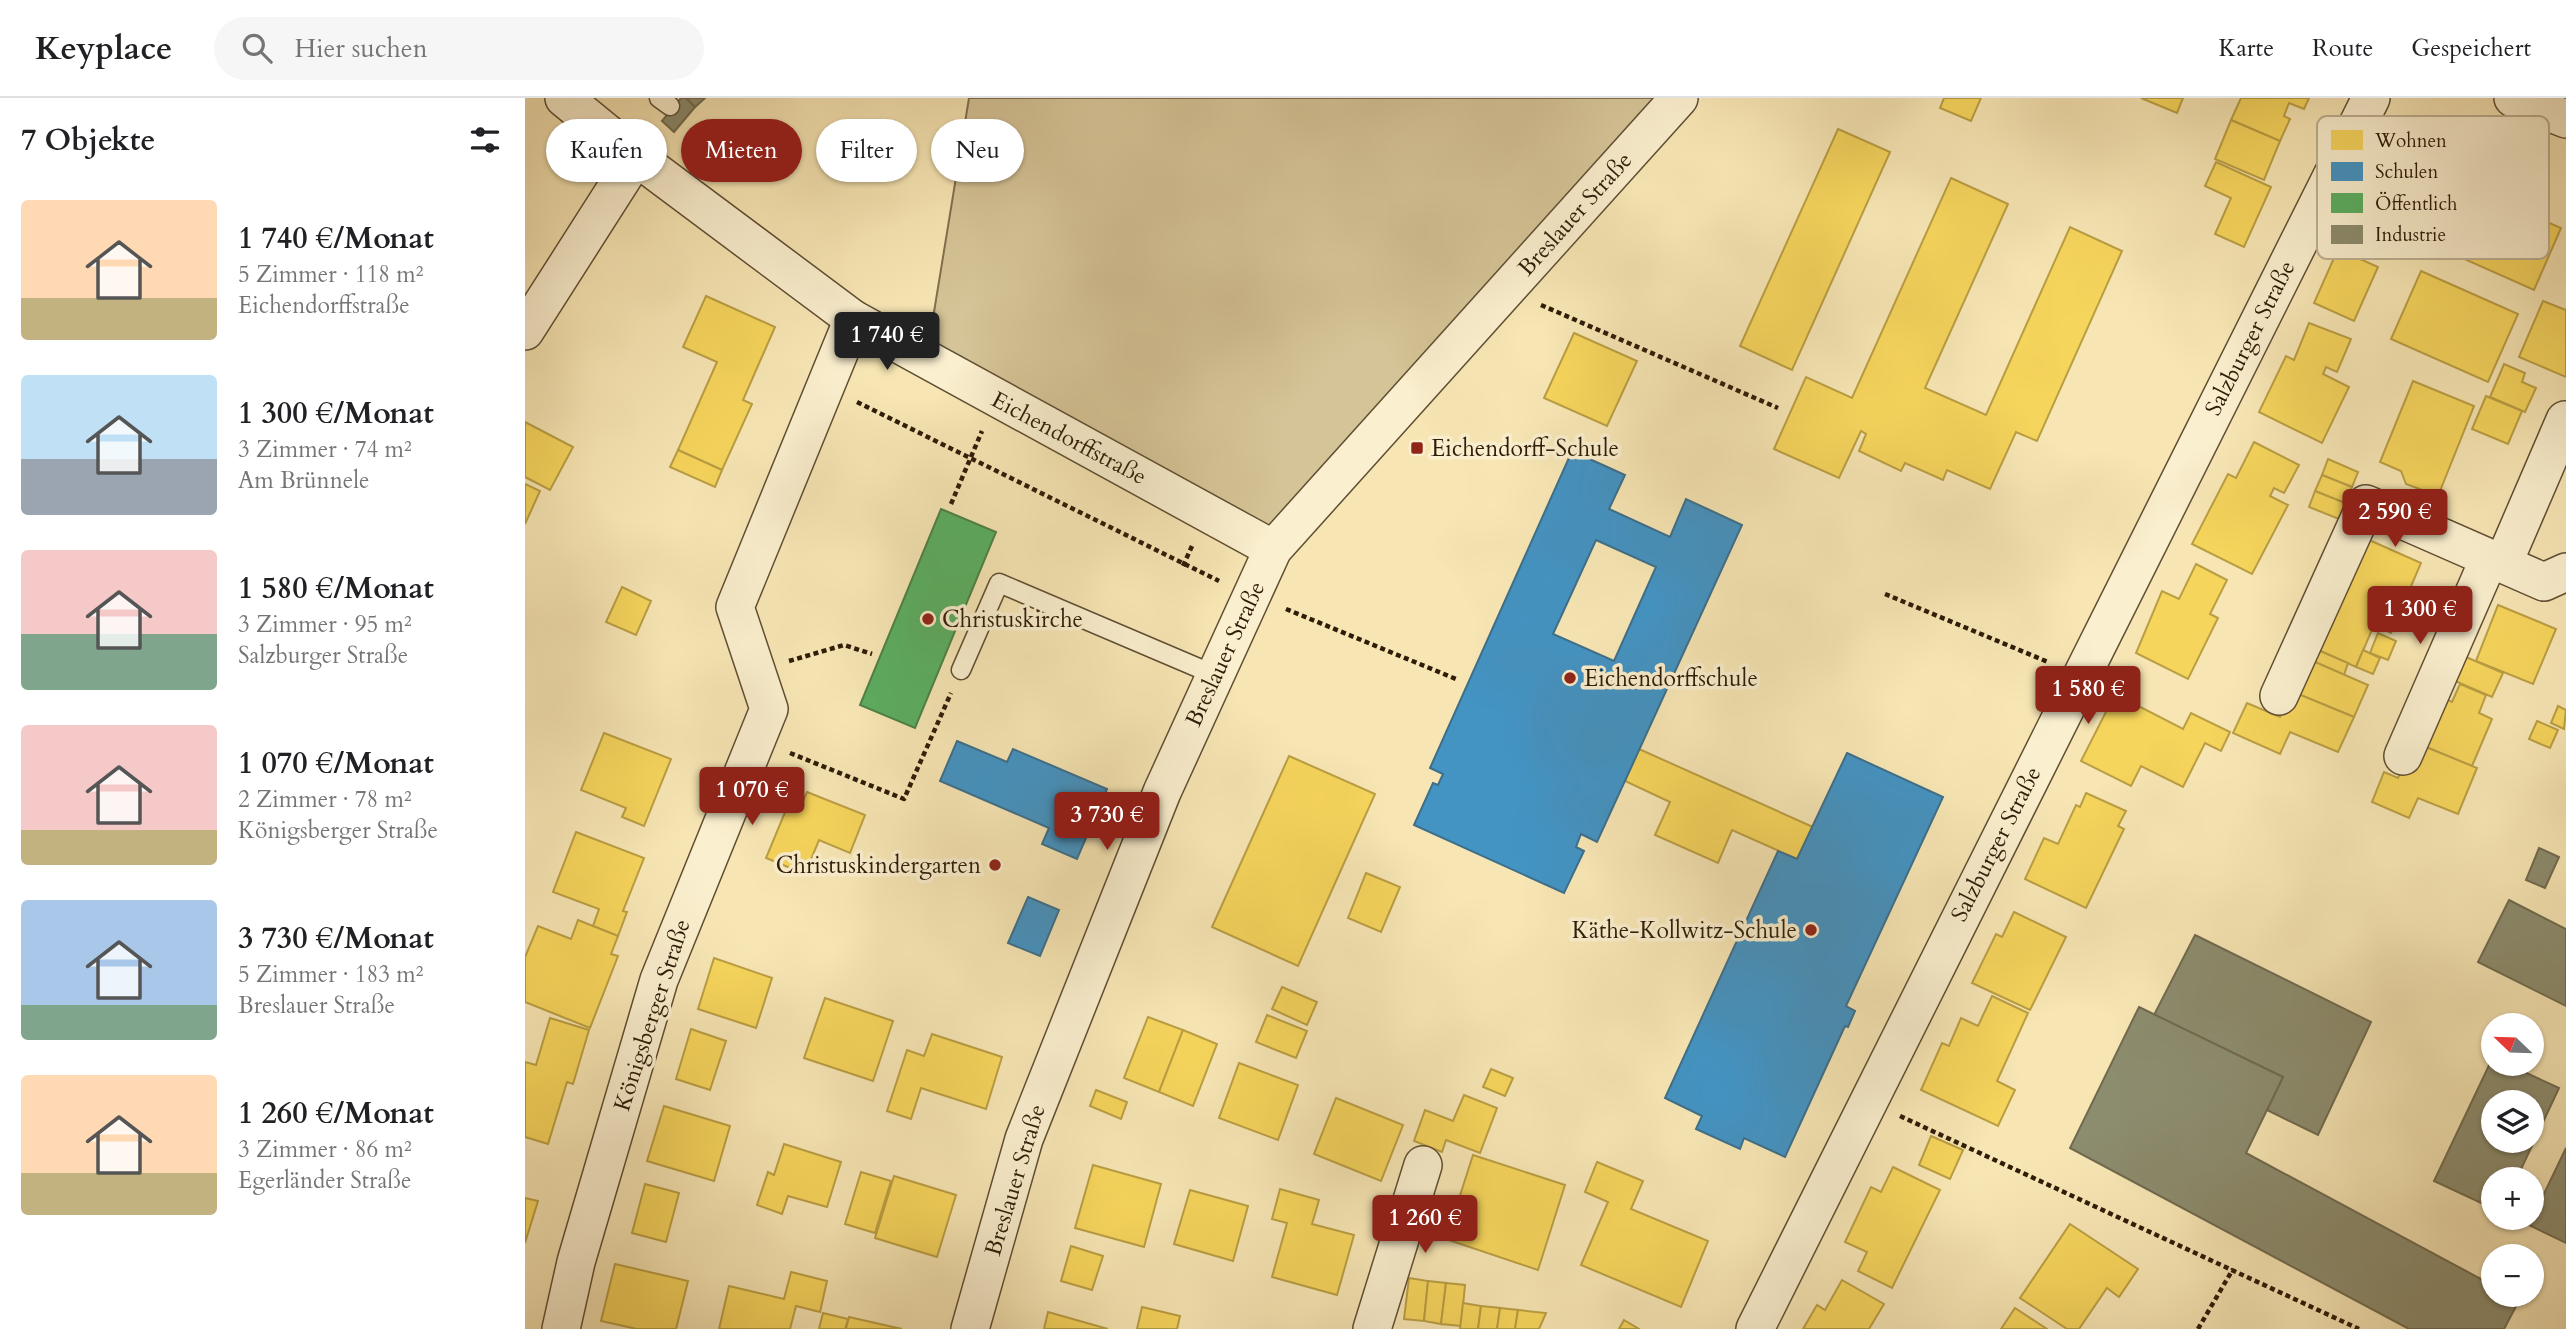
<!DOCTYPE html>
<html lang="de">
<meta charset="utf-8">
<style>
body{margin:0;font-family:Cardo,serif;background:#f6f6f6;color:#202124;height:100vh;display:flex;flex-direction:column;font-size:26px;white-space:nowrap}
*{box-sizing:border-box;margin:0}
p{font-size:23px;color:#757577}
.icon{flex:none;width:38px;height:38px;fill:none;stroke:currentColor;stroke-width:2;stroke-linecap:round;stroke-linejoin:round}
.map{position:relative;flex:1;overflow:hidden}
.panel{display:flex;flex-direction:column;background:#fff;width:525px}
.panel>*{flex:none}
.guide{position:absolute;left:21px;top:21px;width:665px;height:63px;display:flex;gap:14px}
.needle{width:46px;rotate:293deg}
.controls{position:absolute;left:1956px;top:915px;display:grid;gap:14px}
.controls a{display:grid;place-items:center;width:63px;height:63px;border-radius:50%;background:#fff;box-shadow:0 2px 5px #0004;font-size:35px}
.price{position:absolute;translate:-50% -60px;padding:0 16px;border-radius:7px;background:#8f2418;color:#fff;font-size:23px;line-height:46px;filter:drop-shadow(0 2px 4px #0008)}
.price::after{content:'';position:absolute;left:50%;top:42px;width:21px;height:16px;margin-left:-10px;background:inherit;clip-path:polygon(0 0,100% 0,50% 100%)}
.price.current{background:#222;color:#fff}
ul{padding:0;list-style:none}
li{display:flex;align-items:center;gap:21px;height:175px;padding:0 21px}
li span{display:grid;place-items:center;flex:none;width:196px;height:140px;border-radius:7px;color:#555}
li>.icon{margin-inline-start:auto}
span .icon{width:84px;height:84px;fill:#fffc;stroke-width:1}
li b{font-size:30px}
h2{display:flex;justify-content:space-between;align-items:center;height:84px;padding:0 21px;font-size:30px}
.chip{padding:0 24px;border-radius:32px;background:#fff;box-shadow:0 2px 5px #0004;font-size:24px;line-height:63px}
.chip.current{background:#8f2418;color:#fff}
header{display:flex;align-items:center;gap:42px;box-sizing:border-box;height:98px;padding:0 35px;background:#fff;border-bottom:2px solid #e0e0e0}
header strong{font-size:33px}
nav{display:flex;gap:38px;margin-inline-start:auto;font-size:24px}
.search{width:490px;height:63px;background:#f6f6f6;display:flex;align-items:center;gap:18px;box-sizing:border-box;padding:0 24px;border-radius:38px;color:#757577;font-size:26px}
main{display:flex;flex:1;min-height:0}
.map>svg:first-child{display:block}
</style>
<header>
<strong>Keyplace</strong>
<div class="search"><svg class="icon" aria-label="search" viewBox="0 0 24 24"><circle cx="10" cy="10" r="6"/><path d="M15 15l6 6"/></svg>Hier suchen</div>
<nav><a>Karte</a><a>Route</a><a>Gespeichert</a></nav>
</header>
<main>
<section class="panel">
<h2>7 Objekte<svg class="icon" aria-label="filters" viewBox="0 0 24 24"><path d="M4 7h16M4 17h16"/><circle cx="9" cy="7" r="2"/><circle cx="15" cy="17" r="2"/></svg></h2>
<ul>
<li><span style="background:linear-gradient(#ffd9b3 70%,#c2b280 0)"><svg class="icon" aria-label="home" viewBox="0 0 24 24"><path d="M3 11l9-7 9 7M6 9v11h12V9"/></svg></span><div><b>1 740 €/Monat</b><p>5 Zimmer · 118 m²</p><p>Eichendorffstraße</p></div></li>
<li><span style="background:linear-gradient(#bfe0f5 60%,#9aa5b1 0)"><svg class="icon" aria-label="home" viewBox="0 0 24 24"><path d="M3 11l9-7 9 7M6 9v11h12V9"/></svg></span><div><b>1 300 €/Monat</b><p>3 Zimmer · 74 m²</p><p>Am Brünnele</p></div></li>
<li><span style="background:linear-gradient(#f6c9c9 60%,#7fa58c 0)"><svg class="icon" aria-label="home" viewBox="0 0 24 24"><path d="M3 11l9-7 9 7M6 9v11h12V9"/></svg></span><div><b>1 580 €/Monat</b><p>3 Zimmer · 95 m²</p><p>Salzburger Straße</p></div></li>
<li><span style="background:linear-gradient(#f6c9c9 75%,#c2b280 0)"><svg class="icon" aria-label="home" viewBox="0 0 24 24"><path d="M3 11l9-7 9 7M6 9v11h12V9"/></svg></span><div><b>1 070 €/Monat</b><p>2 Zimmer · 78 m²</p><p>Königsberger Straße</p></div></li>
<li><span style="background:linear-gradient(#a9c7e8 75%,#7fa58c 0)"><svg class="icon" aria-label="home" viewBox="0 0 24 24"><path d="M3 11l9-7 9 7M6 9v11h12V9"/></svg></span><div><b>3 730 €/Monat</b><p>5 Zimmer · 183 m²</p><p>Breslauer Straße</p></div></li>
<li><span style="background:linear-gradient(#ffd9b3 70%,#c2b280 0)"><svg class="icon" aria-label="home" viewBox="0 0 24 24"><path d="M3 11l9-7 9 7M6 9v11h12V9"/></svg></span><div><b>1 260 €/Monat</b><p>3 Zimmer · 86 m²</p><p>Egerländer Straße</p></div></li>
</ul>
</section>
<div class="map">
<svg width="2041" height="1231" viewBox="0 0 2041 1231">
<rect width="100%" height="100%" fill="#f7e6b4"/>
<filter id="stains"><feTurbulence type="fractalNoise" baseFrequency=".00286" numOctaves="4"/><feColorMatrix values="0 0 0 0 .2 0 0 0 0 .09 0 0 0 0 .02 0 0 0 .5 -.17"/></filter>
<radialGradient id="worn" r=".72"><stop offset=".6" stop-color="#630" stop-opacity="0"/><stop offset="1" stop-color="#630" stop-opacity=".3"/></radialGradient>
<polygon fill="#d5c497" stroke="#827050" stroke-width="2" points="444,0 1154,0 748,451 401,263"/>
<g fill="#f6d55c" stroke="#ba9e43" stroke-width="2">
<polygon points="1419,0 1456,0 1446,23 1415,10"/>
<polygon points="1616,0 1658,0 1652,15"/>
<polygon points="1716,0 1784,0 1779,11 1764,5 1759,18 1765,21 1755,43 1706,22"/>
<polygon points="1706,22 1755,43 1739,82 1690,61"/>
<polygon points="1313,31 1365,54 1267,272 1215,248"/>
<polygon points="1691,64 1746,89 1719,149 1690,136 1706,100 1680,88"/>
<polygon points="1426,80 1483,106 1400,290 1461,317 1545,129 1597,153 1512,343 1491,334 1465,391 1422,372 1418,382 1380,365 1376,373 1334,353 1341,336 1336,333 1314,380 1249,351 1281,279 1327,300"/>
<polygon points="1926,82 2036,130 2009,192 1899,143"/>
<polygon points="1813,151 1853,169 1829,223 1789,205"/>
<polygon points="1896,173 1993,216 1963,284 1866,241"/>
<polygon points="181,198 250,229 218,302 227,306 197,372 153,352 192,264 158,249"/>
<polygon points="2018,203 2041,212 2041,279 1994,259"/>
<polygon points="1784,225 1826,241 1812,274 1801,269 1798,276 1824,289 1797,345 1734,314 1761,258 1769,262"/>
<polygon points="1049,235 1112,263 1082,328 1019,300"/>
<polygon points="1979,266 2000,275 1997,284 2011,290 2000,314 1965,299"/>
<polygon points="1888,283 1949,308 1913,398 1881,386 1876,373 1855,364"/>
<polygon points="1961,298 1997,313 1983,346 1947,331"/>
<polygon points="0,324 48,349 25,392 0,379"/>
<polygon points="1729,344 1774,367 1759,395 1749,390 1745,398 1763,407 1727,476 1667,446 1703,376 1711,380"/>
<polygon points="153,352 197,372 190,389 145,369"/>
<polygon points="1803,361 1833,374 1827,389 1797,377"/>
<polygon points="1797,377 1827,389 1820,405 1790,393"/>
<polygon points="0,386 15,393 0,426"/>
<polygon points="1790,393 1820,405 1814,421 1784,409"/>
<polygon points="1842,441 1896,465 1866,535 1849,527 1831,569 1789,550"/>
<polygon points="1671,466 1702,482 1685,516 1693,520 1663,581 1611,555 1637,493 1654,501"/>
<polygon points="97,489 126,503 111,537 81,524"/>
<polygon points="1973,507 2031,531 2008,586 1951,563"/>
<polygon points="1853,535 1871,543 1863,562 1845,555"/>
<polygon points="1788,550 1823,565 1819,577 1783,561"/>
<polygon points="1838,552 1855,560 1848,576 1831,569"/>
<polygon points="1941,559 1978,575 1967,599 1930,583"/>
<polygon points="1781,560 1843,587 1829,619 1766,593"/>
<polygon points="1935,586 1961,597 1954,615 1967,621 1947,668 1896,647 1910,596 1927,604"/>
<polygon points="1766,593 1829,619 1813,654 1765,634 1755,656 1708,635 1722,605 1755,619"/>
<polygon points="1590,596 1658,631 1666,615 1705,634 1696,653 1680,645 1658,689 1616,668 1606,688 1556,663"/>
<polygon points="2033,608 2041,612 2039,631 2026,625"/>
<polygon points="2012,623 2033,632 2025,650 2004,641"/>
<polygon points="79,635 146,661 119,728 97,719 101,710 56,692"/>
<polygon points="1896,647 1952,670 1933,716 1893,700 1884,720 1847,704 1859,674 1873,680 1882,660"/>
<polygon points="1114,651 1288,729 1272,761 1207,732 1193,765 1130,737 1145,704 1100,683"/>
<polygon points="764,658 850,696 773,868 687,829"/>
<polygon points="282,694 340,717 325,755 294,742 280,776 241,760 263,707 274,712"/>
<polygon points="1561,695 1601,713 1593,728 1599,731 1561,810 1500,781 1519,740 1533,746 1551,707 1555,709"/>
<polygon points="51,734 119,760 98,813 102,814 93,838 68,828 74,811 28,794"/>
<polygon points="841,775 875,789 856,834 823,820"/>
<polygon points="1489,814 1541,839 1505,912 1447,885 1471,836 1477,839"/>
<polygon points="53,822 93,838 86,856 93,858 65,930 0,904 0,859 13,828 46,841"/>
<polygon points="189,860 247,880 231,930 173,911"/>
<polygon points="757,889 792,904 782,927 747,911"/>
<polygon points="1467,898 1503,915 1472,983 1490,992 1473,1028 1396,992 1417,945 1424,948 1436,920 1453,928"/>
<polygon points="300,900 368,923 348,983 279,960"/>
<polygon points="742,917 782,933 771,960 731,944"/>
<polygon points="623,919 658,932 634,994 599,980"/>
<polygon points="25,920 64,932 48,986 42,984 23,1046 0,1039 0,964 11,967"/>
<polygon points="166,931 201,943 185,992 151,981"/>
<polygon points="658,932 692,946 668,1008 634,994"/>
<polygon points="407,936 477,959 461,1011 396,990 386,1021 362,1013 382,952 399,958"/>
<polygon points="714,965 773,987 753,1042 694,1020"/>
<polygon points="966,971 988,980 980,998 958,989"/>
<polygon points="571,992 602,1004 596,1021 565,1008"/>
<polygon points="939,997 972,1010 955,1055 921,1042 917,1054 889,1043 900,1012 928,1023"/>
<polygon points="811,1000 878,1027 856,1083 789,1056"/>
<polygon points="139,1008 205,1028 189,1083 122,1063"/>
<polygon points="1406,1038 1438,1052 1425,1081 1394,1067"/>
<polygon points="259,1046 316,1064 302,1109 263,1098 257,1116 232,1107 243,1074 249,1077"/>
<polygon points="948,1057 1040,1087 1013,1172 921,1141"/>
<polygon points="1072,1064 1118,1083 1106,1111 1183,1143 1156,1209 1056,1167 1083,1104 1060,1094"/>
<polygon points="568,1067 636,1086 619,1149 550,1130"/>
<polygon points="1368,1069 1415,1092 1367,1190 1333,1173 1342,1154 1320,1144 1346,1089 1356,1094"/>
<polygon points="336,1074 366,1083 350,1135 320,1126"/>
<polygon points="369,1078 431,1097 412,1159 350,1140"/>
<polygon points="120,1086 154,1095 141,1144 107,1135"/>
<polygon points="755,1091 794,1102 787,1126 829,1137 812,1197 747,1179 762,1125 747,1121"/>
<polygon points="665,1092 723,1108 708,1163 649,1146"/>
<polygon points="0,1100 13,1103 0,1145"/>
<polygon points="1545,1126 1613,1171 1594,1199 1582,1190 1554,1231 1542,1231 1495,1200"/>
<polygon points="546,1148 578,1158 567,1192 536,1183"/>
<polygon points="90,1166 163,1183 151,1231 112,1231 76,1223"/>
<polygon points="266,1174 302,1183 295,1214 271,1208 265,1231 194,1231 204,1188 259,1201"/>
<polygon points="884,1180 903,1183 899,1223 879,1221"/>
<polygon points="1317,1182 1359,1206 1344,1231 1278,1231 1292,1207 1300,1212"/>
<polygon points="903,1183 921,1185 916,1226 899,1223"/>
<polygon points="921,1185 940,1187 936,1228 916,1226"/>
<polygon points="938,1205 956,1208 953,1231 935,1231"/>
<polygon points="956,1208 975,1210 972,1231 953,1231"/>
<polygon points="617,1209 655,1218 652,1231 612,1231"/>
<polygon points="975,1210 993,1212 990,1231 972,1231"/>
<polygon points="1490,1210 1522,1231 1476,1231"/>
<polygon points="993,1212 1021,1215 1014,1231 990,1231"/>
<polygon points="523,1214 583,1231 519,1231"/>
<polygon points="298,1215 323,1221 320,1231 294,1231"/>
<polygon points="324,1219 377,1231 321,1231"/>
<polygon points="1099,1222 1114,1231 1094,1231"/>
</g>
<g fill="#4393c3" stroke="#3d6f8b" stroke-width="2" fill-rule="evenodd">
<path d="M1047,353l53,24 -16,34 61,28 16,-38 56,26 -145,317 -16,-8 -5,13 8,4 -20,42 -150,-68 19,-42 5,2 5,-11 -13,-6zM1071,442l60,27 -42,94 -61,-27z"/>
<polygon points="432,643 482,664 488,651 582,691 552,761 517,746 524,730 415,683"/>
<polygon points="1322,655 1418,699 1321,908 1330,913 1323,929 1320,928 1260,1059 1219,1040 1215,1051 1171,1031 1177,1018 1140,1000 1253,753 1272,761"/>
<polygon points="503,799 534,812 515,858 483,845"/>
</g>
<polygon fill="#5aae61" stroke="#4d8246" stroke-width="2" points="416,411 471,434 390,630 335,607"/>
<g fill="#8c8c6e" stroke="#706a4f" stroke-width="2" fill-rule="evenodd">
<polygon points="156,0 161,0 170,9 149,34 137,23"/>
<polygon points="161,0 180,0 170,9"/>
<polygon points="2014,750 2034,759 2020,790 2001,782"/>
<polygon points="1984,802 2041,831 2041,908 1953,864"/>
<polygon points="1670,837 1846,924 1793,1037 1742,1012 1758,979 1629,917"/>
<polygon points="1614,909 1758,979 1721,1055 1969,1188 1969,1197 1987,1197 1995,1201 1979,1231 1884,1231 1545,1050"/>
<path d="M1968,959l1,7h13l52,24 -43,92h-22v29l-60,-28zM1969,1004h38v39h-38z"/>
<polygon points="2041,1050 2041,1145 2004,1127"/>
</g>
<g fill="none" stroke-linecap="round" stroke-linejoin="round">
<g stroke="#604e33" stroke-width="21">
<g id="service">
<polyline points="134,0 145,8"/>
<polyline points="436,572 474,485 690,577"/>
</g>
</g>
<g stroke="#604e33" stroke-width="40">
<g id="minor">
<polyline points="39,0 111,59 328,221 748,451"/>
<polyline points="1988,0 2041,21"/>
<polyline points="0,233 111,59"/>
<polyline points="1978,466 2040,322"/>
<polyline points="1754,598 1841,406 2019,484 2041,474"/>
<polyline points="1878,658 1964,461"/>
<polyline points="36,1231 51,1164 134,882 244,611 210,509 328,221"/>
<polyline points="445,1231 499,1041 637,694 748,451 1154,0"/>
<polyline points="847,1231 898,1067"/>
<polyline points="1230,1231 1846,0"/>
</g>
</g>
<g stroke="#2e1c08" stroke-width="4.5" stroke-dasharray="5 3.5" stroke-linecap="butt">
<polyline points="1016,207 1253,310"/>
<polyline points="332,304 694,483"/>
<polyline points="426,406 457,333"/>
<polyline points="658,468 667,448"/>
<polyline points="1360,496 1523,564"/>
<polyline points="761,511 931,581"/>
<polyline points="264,563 319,547 347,556"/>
<polyline points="265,655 379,701 426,595"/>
<polyline points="1375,1018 1834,1231"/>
<polyline points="1673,1231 1708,1171"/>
</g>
<use href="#service" stroke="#faefce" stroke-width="18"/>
<use href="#minor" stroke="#faefce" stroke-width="37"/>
</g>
<g fill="#8f2418" stroke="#faefce" stroke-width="2.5">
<rect x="885" y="343" width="14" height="14" rx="3.5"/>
<circle cx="403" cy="521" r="7"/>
<circle cx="1045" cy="580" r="7"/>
<circle cx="470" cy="767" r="7"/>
<circle cx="1286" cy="832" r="7"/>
</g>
<g text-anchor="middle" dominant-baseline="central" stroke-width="7" stroke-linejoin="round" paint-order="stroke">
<g font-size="23" fill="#2e1c08" stroke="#faefce">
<text transform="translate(1050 116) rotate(-48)">Breslauer Straße</text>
<text transform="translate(1725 240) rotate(-63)">Salzburger Straße</text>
<text transform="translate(544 340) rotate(28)">Eichendorffstraße</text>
<text transform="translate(700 556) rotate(-65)">Breslauer Straße</text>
<text transform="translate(1471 746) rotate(-63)">Salzburger Straße</text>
<text transform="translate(127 917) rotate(-72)">Königsberger Straße</text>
<text transform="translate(490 1082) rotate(-73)">Breslauer Straße</text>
</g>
<g font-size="23" fill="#2e1c08" stroke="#faefce" text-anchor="start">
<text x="906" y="350">Eichendorff-Schule</text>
<text x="417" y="521">Christuskirche</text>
<text x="1059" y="580">Eichendorffschule</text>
<text x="456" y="767" text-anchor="end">Christuskindergarten</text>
<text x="1272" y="832" text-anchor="end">Käthe-Kollwitz-Schule</text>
</g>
</g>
<rect x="1792" y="18" width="232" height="143" rx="10" fill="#faefce" stroke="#bdb093" stroke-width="2"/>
<rect x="1806" y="32" width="32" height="20" fill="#f6d55c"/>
<rect x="1806" y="64" width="32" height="19" fill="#4393c3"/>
<rect x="1806" y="95" width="32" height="20" fill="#5aae61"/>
<rect x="1806" y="127" width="32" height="19" fill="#8c8c6e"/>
<g font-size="19" fill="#2e1c08">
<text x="1850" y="49">Wohnen</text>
<text x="1850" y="80">Schulen</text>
<text x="1850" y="112">Öffentlich</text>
<text x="1850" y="143">Industrie</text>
</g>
<rect width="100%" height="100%" filter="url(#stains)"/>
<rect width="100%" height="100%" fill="url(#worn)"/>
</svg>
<div class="controls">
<a><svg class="needle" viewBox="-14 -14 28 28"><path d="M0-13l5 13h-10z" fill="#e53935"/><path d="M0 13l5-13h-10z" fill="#757577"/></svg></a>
<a><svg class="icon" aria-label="layers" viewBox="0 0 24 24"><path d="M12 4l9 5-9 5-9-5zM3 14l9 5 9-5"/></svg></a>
<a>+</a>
<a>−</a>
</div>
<b class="price current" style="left:362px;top:274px">1 740 €</b>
<b class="price" style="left:1870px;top:451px">2 590 €</b>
<b class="price" style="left:1895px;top:548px">1 300 €</b>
<b class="price" style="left:1563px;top:628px">1 580 €</b>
<b class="price" style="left:227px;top:729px">1 070 €</b>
<b class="price" style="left:582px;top:754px">3 730 €</b>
<b class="price" style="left:900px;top:1157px">1 260 €</b>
<div class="guide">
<a class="chip">Kaufen</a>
<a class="chip current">Mieten</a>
<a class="chip">Filter</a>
<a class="chip">Neu</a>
</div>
</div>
</main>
